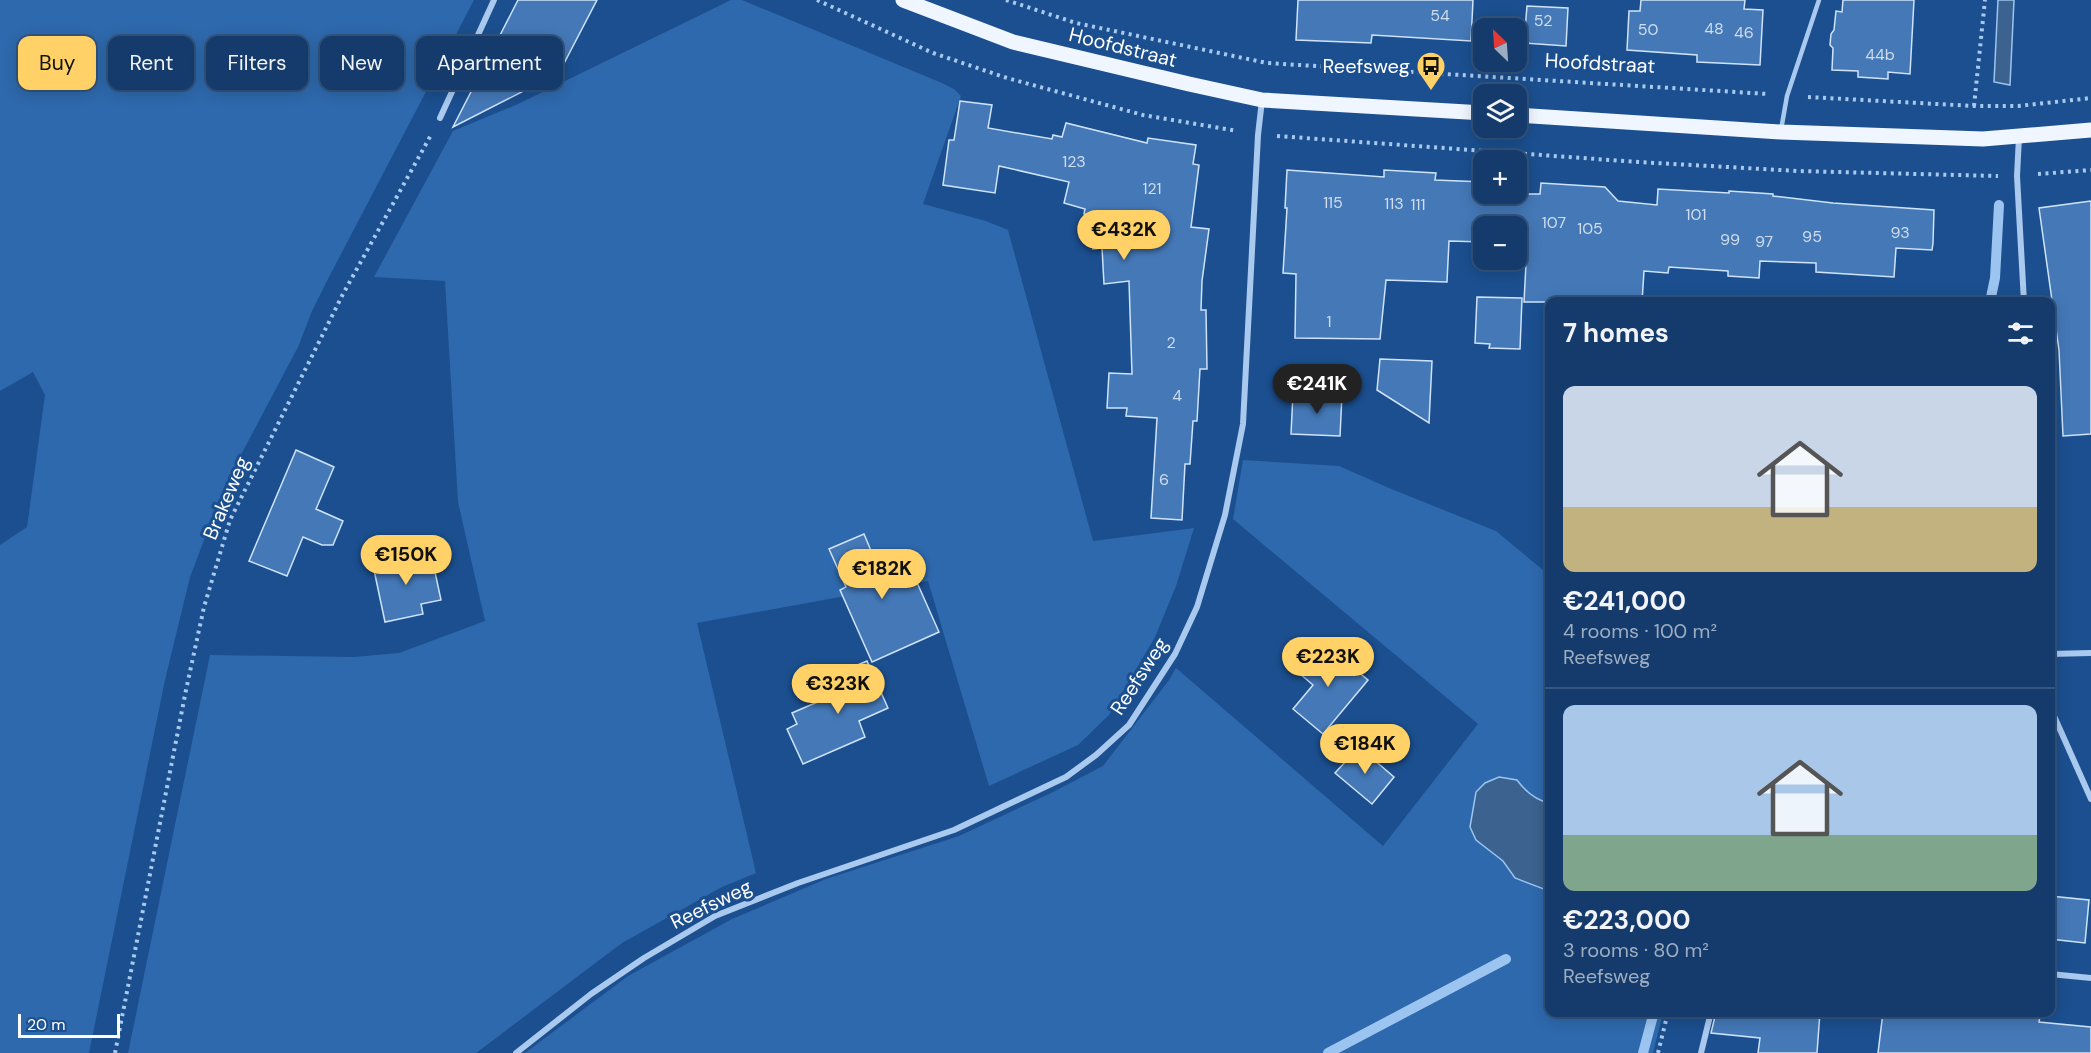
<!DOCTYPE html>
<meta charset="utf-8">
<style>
body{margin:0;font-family:"DM Sans",sans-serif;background:#1d4271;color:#f1f3f6;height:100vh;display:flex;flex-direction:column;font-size:22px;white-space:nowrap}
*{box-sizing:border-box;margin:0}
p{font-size:20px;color:#9dadc1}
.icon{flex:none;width:33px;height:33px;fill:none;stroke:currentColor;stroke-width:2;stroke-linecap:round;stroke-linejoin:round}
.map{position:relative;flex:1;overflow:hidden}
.sheet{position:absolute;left:1545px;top:297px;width:510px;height:720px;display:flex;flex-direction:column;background:#143b6b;border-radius:12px;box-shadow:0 3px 15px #0003,0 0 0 2px #33557e}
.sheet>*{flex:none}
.hud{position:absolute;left:18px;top:36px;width:570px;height:54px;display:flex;gap:12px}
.needle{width:39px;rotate:335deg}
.fabs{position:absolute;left:1473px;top:18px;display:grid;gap:12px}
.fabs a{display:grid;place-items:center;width:54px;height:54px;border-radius:12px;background:#143b6b;box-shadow:0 3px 15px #0003,0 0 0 2px #33557e;font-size:30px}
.scale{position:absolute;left:18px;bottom:15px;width:102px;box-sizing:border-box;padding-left:6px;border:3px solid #fff;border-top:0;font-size:16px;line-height:21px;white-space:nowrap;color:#fff;-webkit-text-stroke:4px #1b4f8f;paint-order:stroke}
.price{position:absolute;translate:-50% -51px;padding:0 14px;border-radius:21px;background:#ffd166;color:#111;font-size:20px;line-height:39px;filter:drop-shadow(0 2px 3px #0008)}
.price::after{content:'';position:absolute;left:50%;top:36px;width:18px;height:14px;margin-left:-9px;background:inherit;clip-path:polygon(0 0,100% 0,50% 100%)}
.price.on{background:#222;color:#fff}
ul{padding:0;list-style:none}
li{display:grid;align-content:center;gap:12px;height:318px;padding:0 18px}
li+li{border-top:2px solid #33557e}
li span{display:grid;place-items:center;height:186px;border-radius:12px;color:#555}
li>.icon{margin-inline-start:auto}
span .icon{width:108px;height:108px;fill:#fffc;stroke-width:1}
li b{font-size:26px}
h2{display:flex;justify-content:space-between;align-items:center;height:72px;padding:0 18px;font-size:26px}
.pill{padding:0 21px;border-radius:12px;background:#143b6b;box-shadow:0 3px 15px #0003,0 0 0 2px #33557e;font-size:21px;line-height:54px}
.pill.on{background:#ffd166;color:#111}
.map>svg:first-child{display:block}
</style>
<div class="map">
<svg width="2091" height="1053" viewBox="0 0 2091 1053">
<rect width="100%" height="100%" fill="#1b4f8f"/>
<g fill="#2e69ad">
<polygon points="0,0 474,0 329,277 312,311 298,347 225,485 190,577 165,680 89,1053 0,1053 0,545 27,527 45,395 33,372 0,391"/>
<polygon points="731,0 742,0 942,83 954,89 961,96 923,204 986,221 1008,230 1093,541 1194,528 1176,586 1155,637 1109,715 1078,745 989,786 928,581 697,623 756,873 722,887 622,943 476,1053 128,1053 210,655 354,657 399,653 485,621 458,502 445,281 374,277 453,131 518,104"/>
<path d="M1243,460l96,6 50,22 107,43 53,44v228c-12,-3 -24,-12 -32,-23l-41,60 27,21 12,17 34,13 1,121 113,1 -10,40h-1128l103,-77 104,-57 94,-40 133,-43 94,-44 50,-26 66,-86 7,-12 207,178 95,-122 -245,-205z"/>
</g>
<g fill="#3c6290" stroke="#9cc4f0" stroke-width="1.5">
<polygon points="1998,0 2014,0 2010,85 1994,82"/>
<path d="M1499,777l18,3c8,11 20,20 32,23v88l-34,-13 -12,-17 -27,-21 -6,-13 6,-35 9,-9z"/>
</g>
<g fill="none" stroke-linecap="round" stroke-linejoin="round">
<g stroke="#9cc4f0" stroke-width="10">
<polyline points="1990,302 1995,278 1999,205"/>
<polyline points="1328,1053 1506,959"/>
<polyline points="1643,1053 1654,1012"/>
</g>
</g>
<g fill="#4478b7" stroke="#cfe3fa" stroke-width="1.5">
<polygon points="518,0 597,0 559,73 453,127"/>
<polygon points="1298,0 1473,0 1471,41 1372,35 1371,43 1296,40"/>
<polygon points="1641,0 1745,0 1744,9 1763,10 1760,65 1697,62 1697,55 1627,50 1629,11 1640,11"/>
<polygon points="1843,0 1914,0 1910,74 1888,72 1888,79 1858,77 1858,71 1832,70 1833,48 1830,45 1831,34 1834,30 1836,11 1842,12"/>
<polygon points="1527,6 1568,8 1566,46 1524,43"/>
<polygon points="960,101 992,105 988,128 1052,139 1053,135 1062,137 1066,123 1147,143 1148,138 1196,145 1193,164 1199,165 1191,227 1209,229 1202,281 1201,310 1206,310 1207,369 1200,369 1197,421 1193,421 1190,464 1185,464 1182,520 1151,518 1157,418 1126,416 1127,408 1107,408 1109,373 1132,374 1129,281 1104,284 1102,248 1093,249 1092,216 1084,214 1085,209 1064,203 1069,182 999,166 995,193 943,185 949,140 954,140"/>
<polygon points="1287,170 1384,177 1384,170 1436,173 1435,180 1484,182 1484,194 1540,194 1541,183 1605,187 1618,201 1657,205 1658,189 1729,193 1729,191 1773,194 1773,196 1833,203 1934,210 1933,243 1932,250 1896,248 1894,277 1816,272 1816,263 1760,261 1759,278 1728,276 1728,271 1669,267 1668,273 1644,271 1642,302 1524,302 1527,244 1516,243 1516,226 1484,226 1484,242 1449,241 1447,282 1386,280 1380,339 1295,338 1296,274 1283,273 1287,208 1285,208"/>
<polygon points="2091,201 2091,434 2063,436 2059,350 2039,208"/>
<polygon points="1477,297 1522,298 1520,349 1489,348 1490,344 1475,343"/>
<polygon points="1380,359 1432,361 1429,423 1377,390"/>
<polygon points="1293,393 1342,395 1340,436 1291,434"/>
<polygon points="296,450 334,467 316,509 343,521 333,545 322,545 303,537 287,576 249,561"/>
<polygon points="864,534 880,572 907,560 939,632 872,662 840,590 846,587 829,549"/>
<polygon points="424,549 429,573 435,572 441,600 421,604 423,614 385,622 374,570 395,565 393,555"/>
<polygon points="1324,644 1368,680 1323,734 1293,709 1313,685 1299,673"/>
<polygon points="867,661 888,708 859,721 865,737 803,764 787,729 797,724 792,713 843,691 836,674"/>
<polygon points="1359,747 1394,777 1372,804 1335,773"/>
<polygon points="2050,896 2089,900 2085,943 2050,939"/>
<polygon points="1716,1012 1820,1012 1817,1053 1758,1053 1760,1038 1711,1033"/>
<polygon points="1883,1012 1993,1012 2040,1017 2039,1022 2091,1027 2091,1053 1878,1053"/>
</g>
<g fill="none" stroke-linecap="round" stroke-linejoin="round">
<g stroke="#a9c9ee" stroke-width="4" stroke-dasharray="3 4.5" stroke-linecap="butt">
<polyline points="817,0 933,53 1007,78 1143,115 1237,131"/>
<polyline points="1006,0 1076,23 1267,63 1768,94"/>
<polyline points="1808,97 1974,106 2018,106 2091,98"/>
<polyline points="1974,106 1985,0"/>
<polyline points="1277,136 1638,162 1798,171 1998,176"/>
<polyline points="2038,174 2091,170"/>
<polyline points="115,1053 186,690 204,607 230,520 343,294 431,135"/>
<polyline points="1658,1053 1668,1012"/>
</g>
<polyline stroke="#a9c9ee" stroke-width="4.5" points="1781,130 1787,96 1819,0"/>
<g stroke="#a9c9ee" stroke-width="6">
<polyline points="440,118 494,0"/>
<polyline points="2019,137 2017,176 2024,302"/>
<polyline points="2050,654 2091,653"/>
<polyline points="2050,707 2091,799"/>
<polyline points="2050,974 2091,978"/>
<polyline points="516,1053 591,994 644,958 715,916 798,883 954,830 1013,802 1066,777 1096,755 1129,725 1175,654 1197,607 1225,515 1243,424 1258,135 1262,100"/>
<polyline points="1701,1053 1711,1012"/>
</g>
<g stroke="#f0f6ff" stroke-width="15">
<polyline points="903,0 1013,42 1189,84 1262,100 1484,113"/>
<polyline points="1516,115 1781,132 1983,139 2091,130"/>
</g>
</g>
<defs>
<g id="bus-pin" transform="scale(1.5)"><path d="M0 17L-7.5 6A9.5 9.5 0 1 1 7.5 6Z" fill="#ffd166" stroke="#1b4f8f"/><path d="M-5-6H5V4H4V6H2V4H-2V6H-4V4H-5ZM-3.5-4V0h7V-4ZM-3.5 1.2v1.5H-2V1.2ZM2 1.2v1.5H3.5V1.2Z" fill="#111"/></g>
</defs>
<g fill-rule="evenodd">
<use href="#bus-pin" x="1431" y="66"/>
</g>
<g text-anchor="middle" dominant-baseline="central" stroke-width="6" stroke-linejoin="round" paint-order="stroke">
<g font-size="16" fill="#d0dded">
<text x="1440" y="15">54</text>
<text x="1543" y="20">52</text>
<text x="1714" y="28">48</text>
<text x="1648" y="29">50</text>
<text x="1744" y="32">46</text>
<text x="1880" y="54">44b</text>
<text x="1074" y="161">123</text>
<text x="1152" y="188">121</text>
<text x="1333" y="202">115</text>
<text x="1394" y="203">113</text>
<text x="1418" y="204">111</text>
<text x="1696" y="214">101</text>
<text x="1554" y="222">107</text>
<text x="1590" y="228">105</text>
<text x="1900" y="232">93</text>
<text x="1812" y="236">95</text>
<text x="1730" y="239">99</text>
<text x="1764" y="241">97</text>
<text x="1329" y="321">1</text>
<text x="1171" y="342">2</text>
<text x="1177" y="395">4</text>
<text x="1164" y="479">6</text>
</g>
<g font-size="20" fill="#fff" stroke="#1b4f8f">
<text transform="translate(1123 47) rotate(14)">Hoofdstraat</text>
<text transform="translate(1600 63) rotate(3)">Hoofdstraat</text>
<text transform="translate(226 498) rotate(-67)">Brakeweg</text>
<text transform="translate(1139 676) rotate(-57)">Reefsweg</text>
<text transform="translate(711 904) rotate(-26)">Reefsweg</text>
</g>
<g font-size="20" fill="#fff" stroke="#1b4f8f" text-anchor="end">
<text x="1410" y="66">Reefsweg</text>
</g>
</g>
</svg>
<div class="fabs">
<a><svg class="needle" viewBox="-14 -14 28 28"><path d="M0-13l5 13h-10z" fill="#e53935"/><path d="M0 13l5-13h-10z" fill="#9dadc1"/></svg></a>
<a><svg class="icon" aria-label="layers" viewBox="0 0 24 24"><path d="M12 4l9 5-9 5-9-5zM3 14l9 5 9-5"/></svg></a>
<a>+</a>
<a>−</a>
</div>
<div class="scale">20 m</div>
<b class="price" style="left:1124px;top:261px">€432K</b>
<b class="price on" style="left:1317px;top:415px">€241K</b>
<b class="price" style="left:406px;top:586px">€150K</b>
<b class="price" style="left:882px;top:600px">€182K</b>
<b class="price" style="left:1328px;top:688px">€223K</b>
<b class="price" style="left:838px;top:715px">€323K</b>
<b class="price" style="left:1365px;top:775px">€184K</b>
<div class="hud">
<a class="pill on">Buy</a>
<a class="pill">Rent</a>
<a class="pill">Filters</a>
<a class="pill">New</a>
<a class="pill">Apartment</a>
</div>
<section class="sheet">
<h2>7 homes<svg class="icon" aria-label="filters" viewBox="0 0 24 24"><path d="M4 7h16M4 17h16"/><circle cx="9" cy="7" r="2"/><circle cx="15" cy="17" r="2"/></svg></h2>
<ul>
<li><span style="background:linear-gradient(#c9d6e8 65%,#c2b280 0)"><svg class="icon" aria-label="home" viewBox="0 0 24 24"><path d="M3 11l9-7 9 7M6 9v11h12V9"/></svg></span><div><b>€241,000</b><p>4 rooms · 100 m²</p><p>Reefsweg</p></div></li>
<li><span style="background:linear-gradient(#a9c7e8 70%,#7fa58c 0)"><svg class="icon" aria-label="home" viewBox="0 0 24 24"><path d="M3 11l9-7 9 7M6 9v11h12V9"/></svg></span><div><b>€223,000</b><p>3 rooms · 80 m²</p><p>Reefsweg</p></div></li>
</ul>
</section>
</div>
